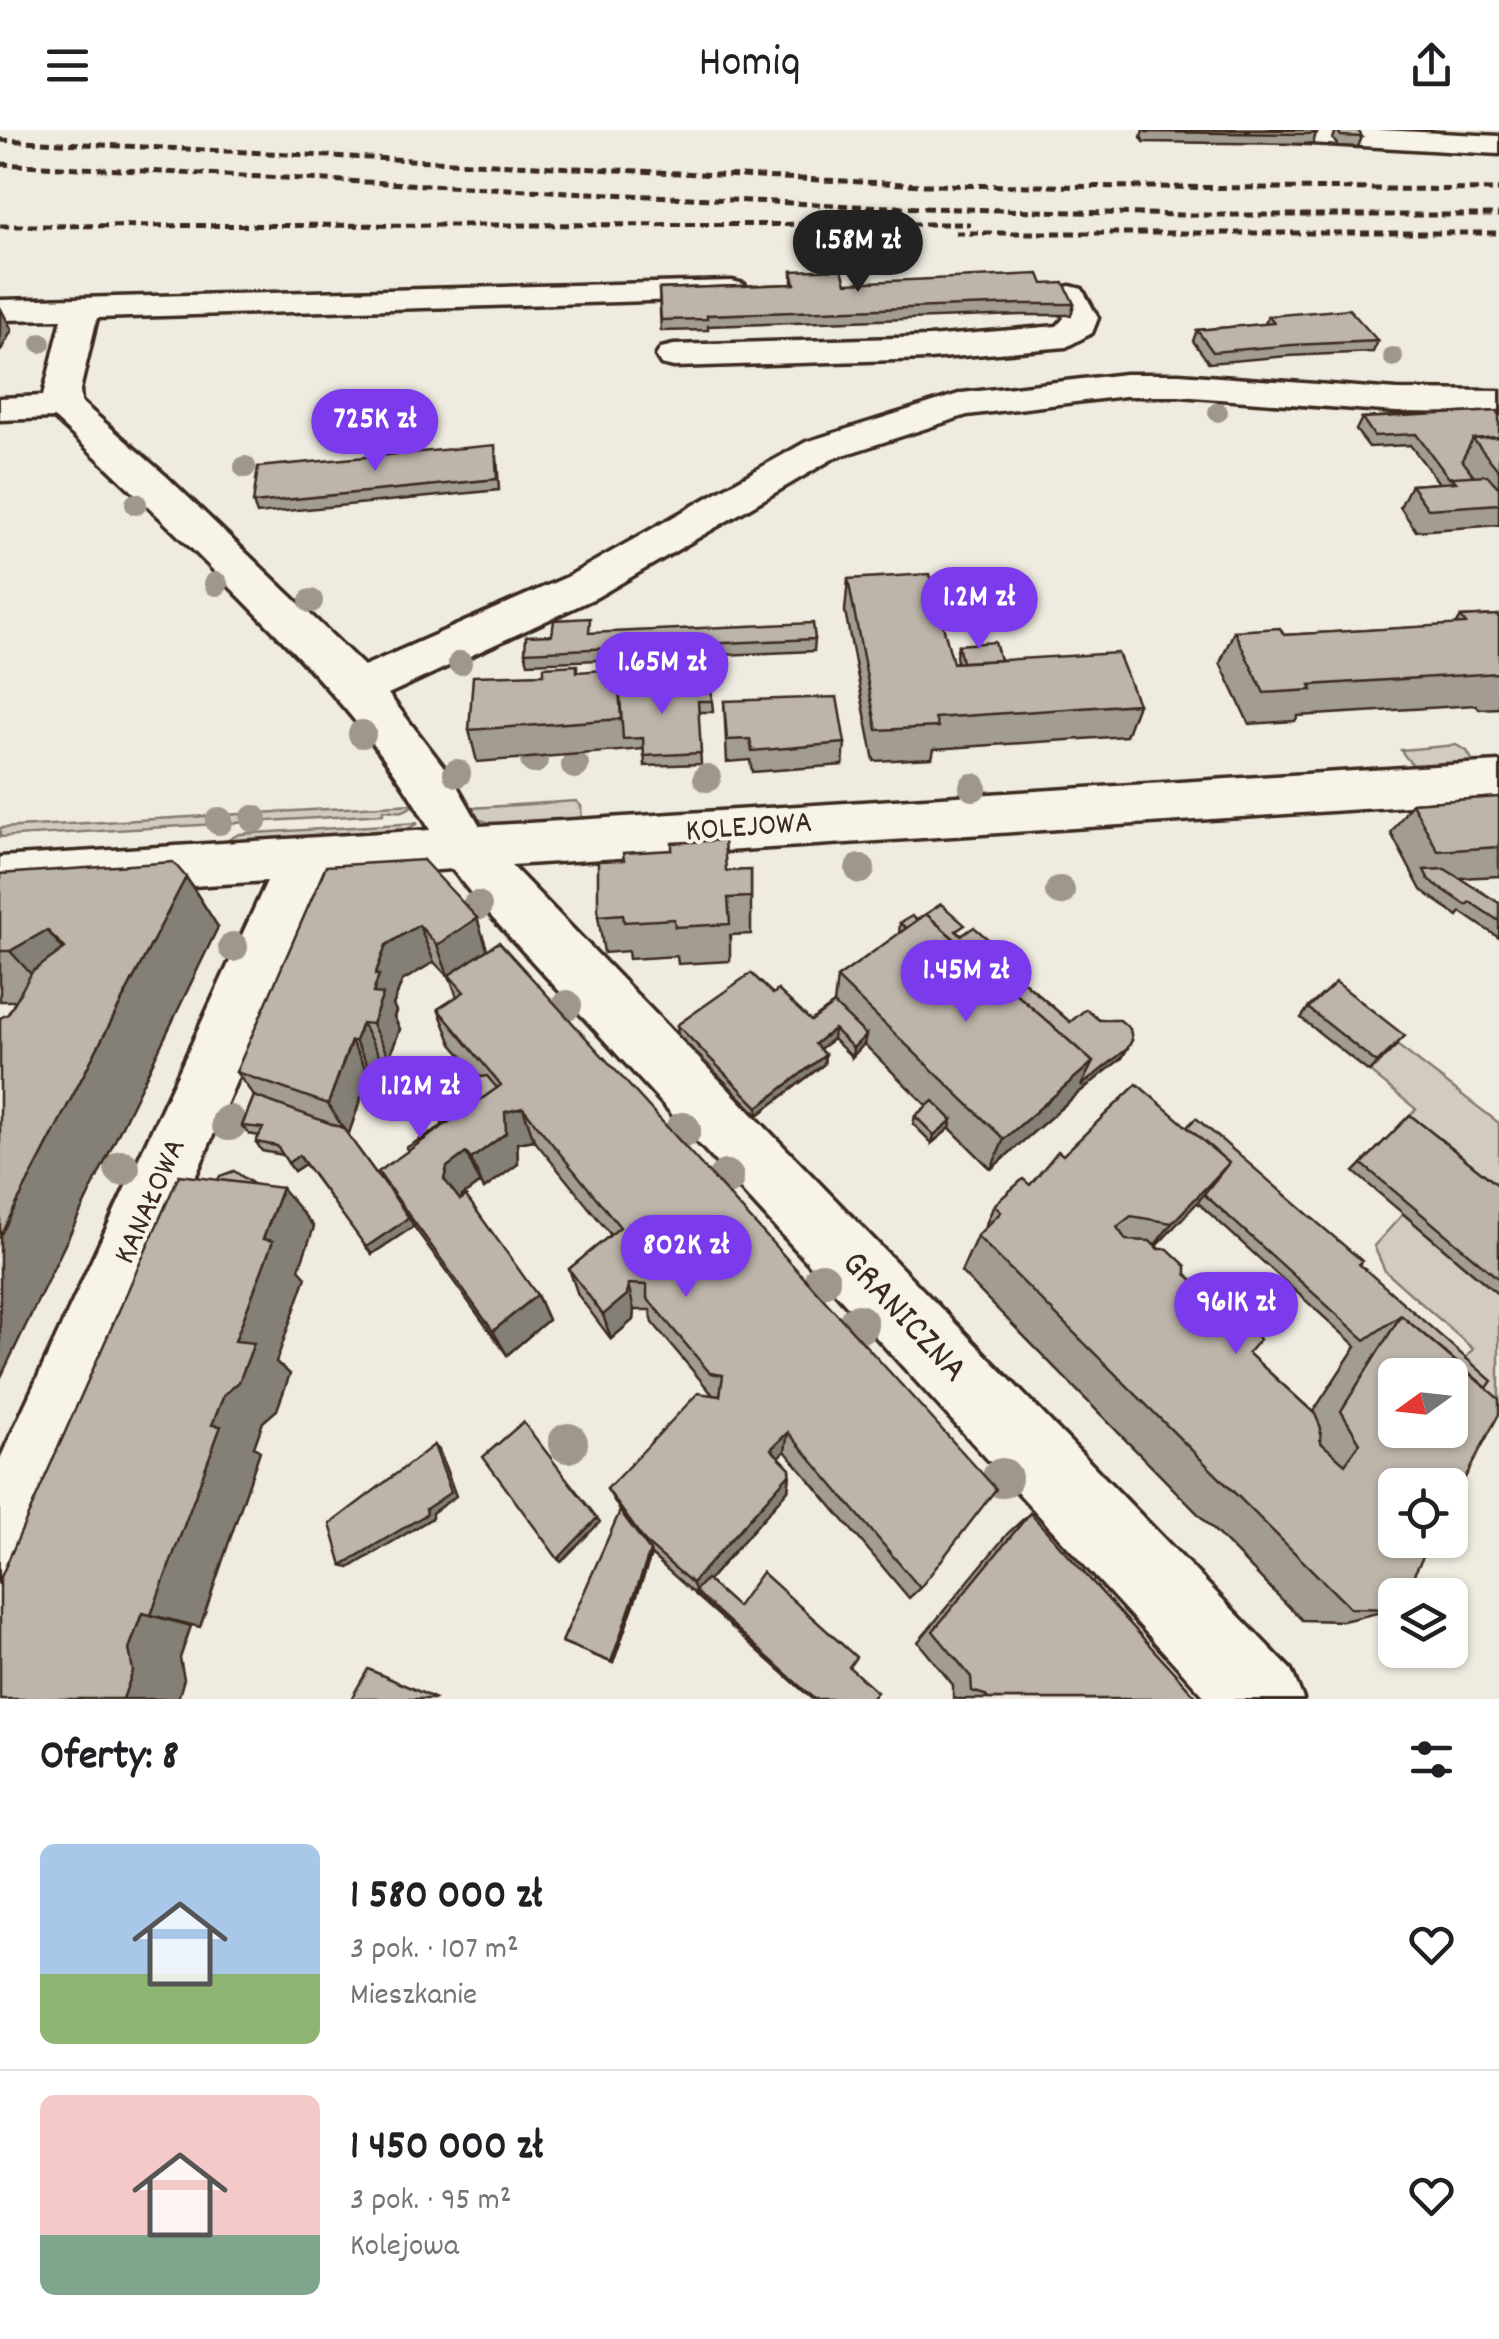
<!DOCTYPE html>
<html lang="pl">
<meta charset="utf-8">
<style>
body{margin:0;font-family:Dekko,sans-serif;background:#f2f2f2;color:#202124;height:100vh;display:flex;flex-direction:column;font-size:38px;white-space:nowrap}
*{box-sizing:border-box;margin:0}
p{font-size:32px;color:#757577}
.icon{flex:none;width:55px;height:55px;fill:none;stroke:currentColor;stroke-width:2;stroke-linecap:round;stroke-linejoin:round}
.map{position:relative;height:1569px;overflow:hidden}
.drawer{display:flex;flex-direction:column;background:#fff;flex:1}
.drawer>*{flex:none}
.needle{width:65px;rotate:255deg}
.fabs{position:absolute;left:1378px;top:1228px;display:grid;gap:20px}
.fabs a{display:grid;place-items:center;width:90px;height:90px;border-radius:15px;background:#fff;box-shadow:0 2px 8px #0004;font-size:50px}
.price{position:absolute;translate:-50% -85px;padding:0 22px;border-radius:35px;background:#7c3aed;color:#fff;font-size:32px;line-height:65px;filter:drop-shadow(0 2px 5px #0008)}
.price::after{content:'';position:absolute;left:50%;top:60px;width:30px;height:22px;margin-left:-15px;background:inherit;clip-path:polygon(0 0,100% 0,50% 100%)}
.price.current{background:#222;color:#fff}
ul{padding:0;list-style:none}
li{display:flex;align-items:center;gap:30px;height:250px;padding:0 40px}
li+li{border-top:2px solid #e0e0e0}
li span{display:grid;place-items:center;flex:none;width:280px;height:200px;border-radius:15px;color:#555}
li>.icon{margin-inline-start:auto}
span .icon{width:120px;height:120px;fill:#fffc;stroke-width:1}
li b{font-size:42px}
h2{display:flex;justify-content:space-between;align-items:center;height:120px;padding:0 40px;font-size:42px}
header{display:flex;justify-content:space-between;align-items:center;height:130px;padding:0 40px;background:#fff;font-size:45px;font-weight:600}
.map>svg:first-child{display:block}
</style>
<header><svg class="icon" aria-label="menu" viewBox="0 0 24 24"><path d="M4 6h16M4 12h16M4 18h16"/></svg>Homiq<svg class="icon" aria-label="share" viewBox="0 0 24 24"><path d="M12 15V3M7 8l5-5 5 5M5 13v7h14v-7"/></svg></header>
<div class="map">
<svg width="1499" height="1569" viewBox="0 0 1499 1569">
<rect width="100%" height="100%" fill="#efebe0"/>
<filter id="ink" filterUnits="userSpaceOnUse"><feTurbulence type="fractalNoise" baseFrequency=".01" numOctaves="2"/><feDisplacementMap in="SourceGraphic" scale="20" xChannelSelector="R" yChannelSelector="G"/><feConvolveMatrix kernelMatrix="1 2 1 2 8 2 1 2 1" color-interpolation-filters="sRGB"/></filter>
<g filter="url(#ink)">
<g fill="#d1cbc0" stroke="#867a6f" stroke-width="2.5">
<path d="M1456,615l11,6 10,17c-33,2 -58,14 -76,-18z"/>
<polygon points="576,671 581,676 582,695 505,697 477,689 472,678"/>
<path d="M414,674c-13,12 -18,6 -31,6v4l-383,23v-9z"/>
<polygon points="418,693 395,706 223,713 239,704"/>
<polygon points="1397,915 1499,993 1499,1072 1401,994 1416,979 1370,942"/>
<polygon points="1403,1084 1499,1165 1499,1283 1450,1300 1458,1237 1473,1219 1385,1141 1374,1116"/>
</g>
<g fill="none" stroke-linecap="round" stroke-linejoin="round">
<g stroke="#3b2a1e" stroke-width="7">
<g id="minor">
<polygon points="1381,0 1499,6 1499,24 1242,9 1232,7 1228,1"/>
<path d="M732,151l12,3 5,7 -5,7 -647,20 -17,72 1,12 85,74 198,190 203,-89 239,-135 156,-49 163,-19h54l218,16 102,1v22l-102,-1 -218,-16h-54l-158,19 -133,43 -237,139 -209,97 65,85 27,47 1019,-64v38l-988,65 780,805 12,29h-96l-729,-797 -26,-33 -129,9 -296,693 -27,11v-123l267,-578 -267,18v-42l430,-27c-47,-87 -114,-156 -183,-226 -63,-64 -127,-126 -193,-186l-54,2v-22l43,-2 19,-77 -62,1v-20z"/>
<polygon points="1070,156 1082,159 1098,188 1092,203 1066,217 929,229 674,237 661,234 656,226 661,218 674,215 929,207 1057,196 1064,188 1053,166 1058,159"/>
</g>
</g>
<use href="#minor" fill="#f7f3e8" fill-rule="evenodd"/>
<g stroke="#3b2a1e" stroke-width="5" stroke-dasharray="9 5" stroke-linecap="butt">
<polyline points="0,10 925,55 1499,60"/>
<polyline points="0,34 854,76 1182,85 1499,85"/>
<polyline points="0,96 970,94"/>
<polyline points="955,103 1499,103"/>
</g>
</g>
<g fill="#a0978b">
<circle cx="41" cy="213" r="10"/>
<circle cx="1393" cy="227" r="10"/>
<circle cx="1218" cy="282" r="10"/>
<circle cx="245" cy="337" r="11"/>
<circle cx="136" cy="374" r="11"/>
<circle cx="216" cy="454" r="12"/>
<circle cx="311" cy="471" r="12"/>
<circle cx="460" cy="533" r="12"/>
<circle cx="362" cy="604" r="14"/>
<circle cx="534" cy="630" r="14"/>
<circle cx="575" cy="635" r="14"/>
<circle cx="457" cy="643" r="14"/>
<circle cx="707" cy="648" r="14"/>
<circle cx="973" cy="657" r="14"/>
<circle cx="254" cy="689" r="14"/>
<circle cx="219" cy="691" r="14"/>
<circle cx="860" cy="739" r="15"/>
<circle cx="1060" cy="761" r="15"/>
<circle cx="477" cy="776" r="15"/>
<circle cx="233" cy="817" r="15"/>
<circle cx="567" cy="875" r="15"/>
<circle cx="429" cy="951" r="18"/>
<circle cx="229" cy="993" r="18"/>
<circle cx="683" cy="1000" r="18"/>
<circle cx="122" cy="1038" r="18"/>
<circle cx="726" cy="1048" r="18"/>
<circle cx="822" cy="1150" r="18"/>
<circle cx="858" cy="1194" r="20"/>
<circle cx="568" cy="1313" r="20"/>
<circle cx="1002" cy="1348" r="20"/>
</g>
<g fill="#a39c92" stroke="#3b2a1e" stroke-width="2.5" fill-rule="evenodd">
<polygon points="1143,0 1317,0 1313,13 1303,14 1144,12 1141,7"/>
<polygon points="1336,0 1362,7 1358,17 1338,16 1333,9"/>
<polygon points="792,141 846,153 1043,154 1074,174 1071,185 1020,185 708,196 708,200 661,201 659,159 792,154"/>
<polygon points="1268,186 1378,211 1373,222 1288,226 1209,233 1193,211 1197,200 1265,194"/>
<polygon points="1499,281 1499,395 1416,401 1400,377 1411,355 1439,353 1410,315 1369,317 1356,300 1362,288"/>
<polygon points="497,326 499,360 257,384 253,373"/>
<polygon points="848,449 953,533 957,532 956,526 958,515 1138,574 1126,606 934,619 932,628 874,631 845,481"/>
<polygon points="1499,485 1499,578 1479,579 1476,575 1298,586 1295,591 1249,594 1220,533 1234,501 1284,505 1456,495 1461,487"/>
<polygon points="591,503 815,509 814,521 528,533 525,522"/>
<polygon points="578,542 654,560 711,558 713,582 698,582 701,634 645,636 644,619 477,632 469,600 544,544"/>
<polygon points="724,571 845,613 843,635 752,642 750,630 727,632"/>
<polygon points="1499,667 1499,746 1459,748 1499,773 1499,808 1461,782 1458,786 1421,760 1391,703 1412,673"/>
<path d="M423,730l64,90 433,638 -11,10 -124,-147 -6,6 11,16 -2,17 -80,91 29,26 112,60 22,32h-59l-161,-144 -38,108 -51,-21 59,-130 -14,-23 105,-95 -59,-71 -3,-13h-16l-1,10 -22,19 -33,-44 -9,-26 42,-34 -77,-95 -17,3 1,21 -34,25 -4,-6 -18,13 -1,3 76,96 11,25 -41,35 -95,-131 2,2 -42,28 -67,-90 -11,7 -11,-16 -21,-4 -6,-9 3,-6 -10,-2 -7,-8 12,-30 -18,-24zM434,832l17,18 6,17 -19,12 14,35 28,33 -49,27 12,21 -63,54 -32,-44 21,-60h4l7,-18 9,1 11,-29 -6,-12 2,-6 -3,-6 9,-24z"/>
<polygon points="751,740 751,804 730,805 730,831 678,834 677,826 629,829 628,821 604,823 598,786 726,741"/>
<polygon points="0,744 186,747 218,797 8,884 16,871 0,871"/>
<polygon points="917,790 962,805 986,819 1070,892 1099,890 1132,910 1122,928 1076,965 991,1039 950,998 932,1013 913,994 915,986 927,976 864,914 852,927 833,909 819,919 825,925 824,934 758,985 678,905 677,895 773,864 811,891 834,874 837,848 899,804 900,793"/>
<polygon points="1308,878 1397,915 1369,942 1301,888"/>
<polygon points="1410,985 1499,1056 1499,1165 1354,1042"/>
<path d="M1187,997l172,137 128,124 -92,221 -52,12 -41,-1 -341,-348 16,-36 7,-7 10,-24 36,-20 33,-30zM1197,1072l159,144 -43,66 -65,-59 -62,-79 -30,-28z"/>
<polygon points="1030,1383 1198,1569 958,1569 953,1568 953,1555 918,1512 1008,1403"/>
</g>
<g fill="#847f77" stroke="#3b2a1e" stroke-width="2.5">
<polygon points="1,179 12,200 0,222 0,181"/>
<polygon points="186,747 218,797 0,1249 0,1106"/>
<polygon points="477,788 489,825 449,845 450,851 437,815"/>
<polygon points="419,795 434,832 402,851 393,875 396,881 394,887 400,899 389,928 372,894 375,845 386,815"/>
<polygon points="47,800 88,849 54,869 10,821"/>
<polygon points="362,893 380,927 373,945 355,911"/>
<polygon points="834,899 833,909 814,923 815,914"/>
<polygon points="866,905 864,914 852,927 853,918"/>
<polygon points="351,911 369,945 348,1006 328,974"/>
<polygon points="1127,919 1122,928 1076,965 991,1039 1004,1009 1093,932"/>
<polygon points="825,925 824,934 758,985 758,977"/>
<polygon points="507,970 523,978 534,1010 517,1013 518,1034 484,1059 471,1029 506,1003 423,1041"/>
<polygon points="952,990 950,998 932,1013 934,1005"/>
<polygon points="466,1023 480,1053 462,1066 459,1078 444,1049 447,1037"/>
<polygon points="299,1025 305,1034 294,1041 288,1033"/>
<polygon points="1229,1033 1197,1073 1143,1130 1172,1093"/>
<polygon points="282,1058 314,1097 299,1139 306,1147 276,1232 290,1244 277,1280 263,1292 254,1317 260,1321 200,1497 151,1485 212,1295 263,1109"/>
<polygon points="409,1088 414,1096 372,1124 366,1117"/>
<polygon points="628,1154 634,1180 633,1190 611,1209 603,1185"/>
<polygon points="537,1165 548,1190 507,1225 493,1201"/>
<polygon points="788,1302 785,1321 769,1337 771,1319"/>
<polygon points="434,1315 439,1320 456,1366 432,1383 432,1388 349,1438 342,1435 426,1379"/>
<polygon points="790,1343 788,1360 697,1463 692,1453"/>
<polygon points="597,1388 600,1392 561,1432 558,1429"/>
<polygon points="650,1421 651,1425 613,1533 611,1532"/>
<polygon points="142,1483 191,1496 180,1528 184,1549 178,1569 123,1569 129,1519"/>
</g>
<g fill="#bdb5aa" stroke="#3b2a1e" stroke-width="2.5" fill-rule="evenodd">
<polygon points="1145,0 1317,0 1317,3 1307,4 1146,2"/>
<polygon points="1337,0 1358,0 1362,7 1341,6"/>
<polygon points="842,139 846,153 1039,144 1043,154 1064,153 1074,174 1022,174 707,185 707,189 661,190 659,159 795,154 792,141"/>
<polygon points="1349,179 1378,211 1292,215 1213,222 1197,200 1274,193 1268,186"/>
<polygon points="1499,281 1499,307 1473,309 1462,330 1474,346 1449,348 1416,304 1374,306 1362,288"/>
<polygon points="1499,307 1499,341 1473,309"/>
<polygon points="495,315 497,349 253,373 258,337"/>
<polygon points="1487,345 1499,358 1499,374 1428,379 1411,355 1456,352 1452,347"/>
<polygon points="929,444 953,533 1118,523 1138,574 935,588 938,597 877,600 848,449"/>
<polygon points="1499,485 1499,545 1498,543 1310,555 1312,560 1264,563 1234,501 1280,498 1284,505 1466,494 1461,487"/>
<polygon points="590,488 589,503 813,493 815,509 525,522 526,506 552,505 554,490"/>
<polygon points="995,512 1000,530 962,532 958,515"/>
<polygon points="577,535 577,542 618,539 621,589 469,600 473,546 544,544 544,537"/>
<polygon points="654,550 654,560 711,558 712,571 698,571 701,623 644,626 643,608 623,609 619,551"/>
<polygon points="837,567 845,613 752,621 750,609 727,610 724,571"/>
<polygon points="1499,667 1499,717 1438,721 1412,673"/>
<polygon points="724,710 726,741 751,740 751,767 728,768 730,794 675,797 674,789 624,792 623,784 598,786 598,731 624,730 623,723 672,720 672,713"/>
<polygon points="423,730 477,788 437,815 419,795 386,815 375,845 379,845 373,863 383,864 372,894 362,893 355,911 351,911 328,974 236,942 326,736"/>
<polygon points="173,732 186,747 0,1106 0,888 8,884 32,842 65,818 47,800 10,821 0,821 0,744"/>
<polygon points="1445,739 1499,773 1499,791 1470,772 1466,775 1429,750 1424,740"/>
<polygon points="941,774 965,795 956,801 961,806 974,797 989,810 982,816 1070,892 1086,879 1099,890 1120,890 1130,899 1132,910 1127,919 1081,956 1093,932 926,784"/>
<polygon points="926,784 1093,932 1004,1009 837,848"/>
<polygon points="924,785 906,798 900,793 912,786 917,790"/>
<polygon points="499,812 996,1359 920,1458 788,1302 771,1319 790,1338 790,1343 692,1453 645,1412 607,1359 698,1263 720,1266 723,1245 710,1243 647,1168 647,1155 628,1154 627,1165 603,1185 569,1139 620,1097 523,978 505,982 506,1003 471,1029 466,1023 447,1037 444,1049 460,1070 466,1066 537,1165 493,1201 378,1042 501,955 438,879 464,862 449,845"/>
<polygon points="751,843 773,864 778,860 811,891 834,874 866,905 853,918 834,899 815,914 825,925 758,977 677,895"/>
<polygon points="1336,852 1405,906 1377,933 1308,878"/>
<polygon points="487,946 497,958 447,993 431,974 468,949"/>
<path d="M1137,954l92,79 -57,60 -41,-7 -14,11 9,13 24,1 8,8h10l18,17v8l74,65 -12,14 67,61 6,14 -1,14 25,22 15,-21 -19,-32 60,-96 98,84v15l-49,92v-21h-55v55h37l-29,55h-8v14l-45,-1 -373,-372 24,-24 -7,-7 29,-26 7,6 28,-34 5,4zM1395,1245h55v55h-55z"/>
<polygon points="254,966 343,998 380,1049 381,1048 409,1088 366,1117 299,1025 288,1033 277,1016 256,1012 263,998 242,996"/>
<polygon points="933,971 952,990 934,1005 915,986"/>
<polygon points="1410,985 1499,1056 1499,1149 1362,1034"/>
<polygon points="1196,988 1362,1131 1359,1134 1492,1251 1487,1258 1401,1185 1365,1210 1204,1064 1229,1033 1187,997"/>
<polygon points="445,994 408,1021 406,1018"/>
<polygon points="234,1041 255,1055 218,1050 220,1046"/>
<polygon points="179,1045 282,1058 263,1109 273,1111 235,1211 254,1213 239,1252 224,1265 212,1295 221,1296 151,1485 142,1483 129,1519 133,1541 123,1569 0,1569 0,1449"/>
<polygon points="523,1292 597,1388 558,1429 483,1327"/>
<polygon points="434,1315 451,1362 426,1379 427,1384 342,1435 330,1394"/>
<polygon points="620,1381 650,1421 611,1532 562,1512"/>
<polygon points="1030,1383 1198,1569 988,1569 985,1565 972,1561 971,1547 933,1501"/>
<polygon points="762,1442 856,1527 849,1537 877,1562 871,1569 814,1569 695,1461 706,1449 737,1477"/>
<polygon points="368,1539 436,1569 351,1569"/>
</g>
</g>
<g text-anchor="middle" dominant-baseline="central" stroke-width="8" stroke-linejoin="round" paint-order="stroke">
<g font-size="32" fill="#3b2a1e" stroke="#f7f3e8">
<text transform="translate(749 699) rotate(-4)">KOLEJOWA</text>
<text transform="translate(152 1072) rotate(-66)">KANAŁOWA</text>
</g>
<g font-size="38" fill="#3b2a1e" stroke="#f7f3e8">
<text transform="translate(903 1188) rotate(47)">GRANICZNA</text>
</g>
</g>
</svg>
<div class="fabs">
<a><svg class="needle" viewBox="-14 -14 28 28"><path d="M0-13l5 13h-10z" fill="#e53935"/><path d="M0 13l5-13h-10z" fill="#757577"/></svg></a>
<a><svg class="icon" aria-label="locate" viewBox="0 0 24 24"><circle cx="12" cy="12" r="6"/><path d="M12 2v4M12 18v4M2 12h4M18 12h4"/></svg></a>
<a><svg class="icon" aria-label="layers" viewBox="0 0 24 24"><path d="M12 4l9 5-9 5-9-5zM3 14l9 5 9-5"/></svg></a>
</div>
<b class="price current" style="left:858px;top:165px">1.58M zł</b>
<b class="price" style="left:375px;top:344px">725K zł</b>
<b class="price" style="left:979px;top:522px">1.2M zł</b>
<b class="price" style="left:662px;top:587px">1.65M zł</b>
<b class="price" style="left:966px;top:895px">1.45M zł</b>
<b class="price" style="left:420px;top:1011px">1.12M zł</b>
<b class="price" style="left:686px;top:1170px">802K zł</b>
<b class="price" style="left:1236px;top:1227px">961K zł</b>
</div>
<section class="drawer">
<h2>Oferty: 8<svg class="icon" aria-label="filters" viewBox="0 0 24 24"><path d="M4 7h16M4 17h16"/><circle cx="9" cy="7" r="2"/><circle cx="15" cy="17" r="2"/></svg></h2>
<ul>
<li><span style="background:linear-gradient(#a9c7e8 65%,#8fb573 0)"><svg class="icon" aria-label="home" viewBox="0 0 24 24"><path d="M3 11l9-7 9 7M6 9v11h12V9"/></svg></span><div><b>1 580 000 zł</b><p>3 pok. · 107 m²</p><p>Mieszkanie</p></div><svg class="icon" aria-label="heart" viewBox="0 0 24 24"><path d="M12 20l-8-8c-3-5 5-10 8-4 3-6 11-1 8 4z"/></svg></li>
<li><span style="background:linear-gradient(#f6c9c9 70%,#7fa58c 0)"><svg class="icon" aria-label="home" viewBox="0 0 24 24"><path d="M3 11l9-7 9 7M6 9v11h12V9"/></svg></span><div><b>1 450 000 zł</b><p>3 pok. · 95 m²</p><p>Kolejowa</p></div><svg class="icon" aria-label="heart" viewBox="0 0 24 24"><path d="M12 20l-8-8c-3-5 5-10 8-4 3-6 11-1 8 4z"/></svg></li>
</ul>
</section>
